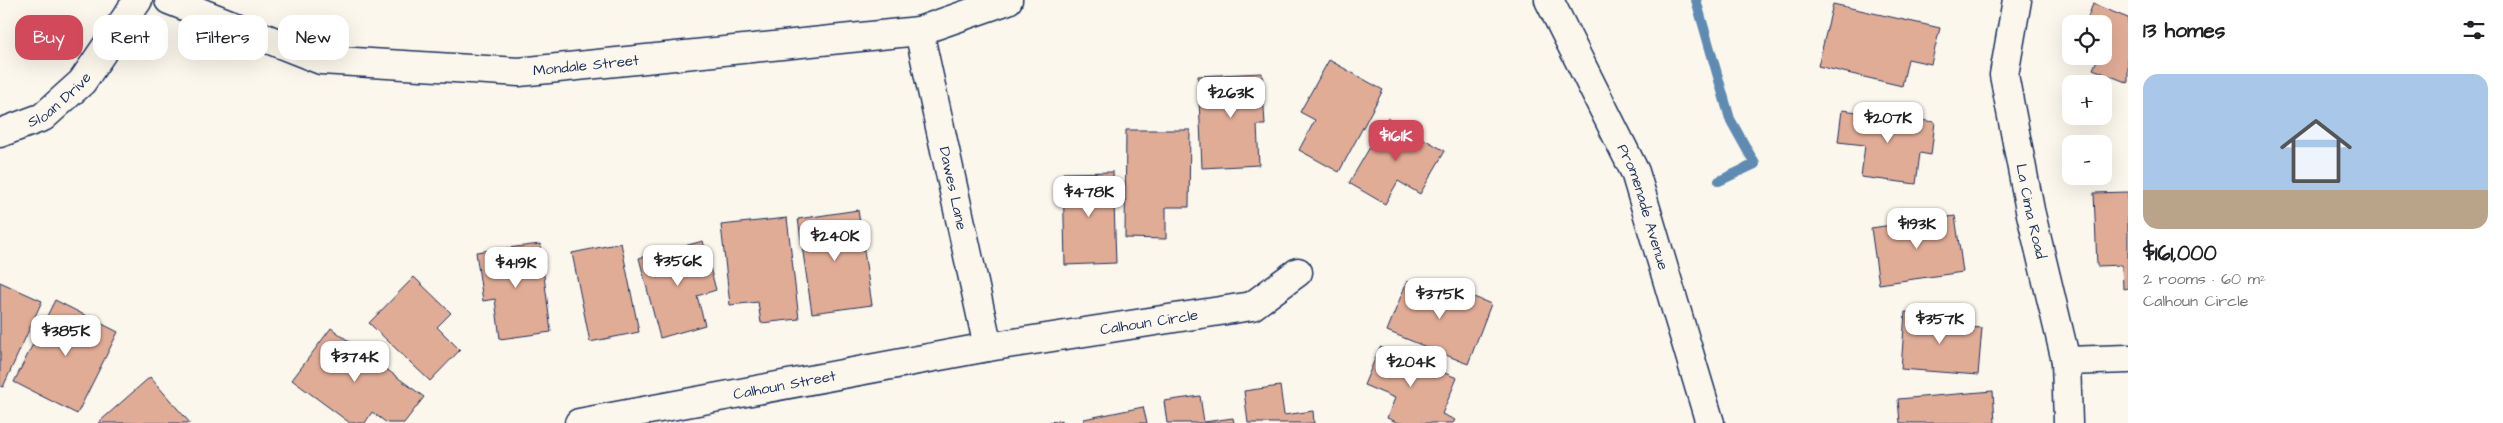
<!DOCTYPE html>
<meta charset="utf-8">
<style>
body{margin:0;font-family:"Architects Daughter",sans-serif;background:#f2f2f2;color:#202124;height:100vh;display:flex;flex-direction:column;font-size:19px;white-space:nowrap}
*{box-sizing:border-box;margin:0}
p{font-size:16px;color:#757577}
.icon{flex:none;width:28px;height:28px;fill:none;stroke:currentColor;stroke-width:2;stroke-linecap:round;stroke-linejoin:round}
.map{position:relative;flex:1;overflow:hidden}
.drawer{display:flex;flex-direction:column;background:#fff;width:375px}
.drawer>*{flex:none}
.guide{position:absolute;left:15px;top:15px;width:475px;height:45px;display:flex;gap:10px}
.controls{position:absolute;left:2062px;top:15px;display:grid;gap:10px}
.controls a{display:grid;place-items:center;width:50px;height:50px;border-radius:10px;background:#fff;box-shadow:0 5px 20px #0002;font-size:25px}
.price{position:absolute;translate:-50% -42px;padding:0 11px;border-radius:10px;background:#fff;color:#222;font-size:16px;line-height:32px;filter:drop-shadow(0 1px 2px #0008)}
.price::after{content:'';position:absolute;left:50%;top:30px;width:15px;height:11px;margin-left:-8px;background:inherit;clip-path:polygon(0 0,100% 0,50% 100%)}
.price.selected{background:#d1495b;color:#fff}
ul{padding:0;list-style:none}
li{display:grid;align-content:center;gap:10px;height:265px;padding:0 15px}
li span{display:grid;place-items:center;height:155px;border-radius:15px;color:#555}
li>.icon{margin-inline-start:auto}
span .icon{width:90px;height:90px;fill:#fffc;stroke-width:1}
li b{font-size:21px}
h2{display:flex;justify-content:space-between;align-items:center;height:60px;padding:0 15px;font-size:21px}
.chip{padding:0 18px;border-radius:15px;background:#fff;box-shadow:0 5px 20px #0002;font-size:18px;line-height:45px}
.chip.selected{background:#d1495b;color:#fff}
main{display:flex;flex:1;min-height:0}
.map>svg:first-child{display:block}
</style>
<main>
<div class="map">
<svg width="2128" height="423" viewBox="0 0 2128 423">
<rect width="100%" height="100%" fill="#fbf7ec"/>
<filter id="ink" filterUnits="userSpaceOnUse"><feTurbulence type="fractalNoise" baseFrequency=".02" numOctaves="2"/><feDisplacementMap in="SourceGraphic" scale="10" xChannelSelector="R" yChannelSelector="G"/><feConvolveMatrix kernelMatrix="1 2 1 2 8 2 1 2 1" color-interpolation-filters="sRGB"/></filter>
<g filter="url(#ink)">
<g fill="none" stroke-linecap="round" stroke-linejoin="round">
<polyline stroke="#5f8bb3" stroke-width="10" points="1696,0 1730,119 1755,164 1719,181"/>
</g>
<g fill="#e1ac96" stroke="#1b2f5e">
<polygon points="1833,4 1940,28 1931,64 1908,59 1902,86 1818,66"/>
<polygon points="2093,4 2128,18 2128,83 2093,69 2099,56 2104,56 2104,24 2085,24"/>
<polygon points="1329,60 1383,90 1339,172 1299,150 1315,120 1300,112"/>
<polygon points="1262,73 1265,125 1257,125 1259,165 1202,168 1198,76"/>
<polygon points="1842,110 1935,122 1931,155 1920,153 1916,184 1861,177 1865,145 1838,142"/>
<polygon points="1387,118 1445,151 1420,194 1398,181 1385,204 1349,183"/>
<polygon points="1126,130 1190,130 1189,207 1166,207 1166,239 1125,238"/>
<polygon points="1113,172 1116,263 1065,265 1063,173"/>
<polygon points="2128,192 2128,288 2123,289 2122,265 2097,266 2094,193"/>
<polygon points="858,210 872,305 812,313 798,219"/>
<polygon points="1955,216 1963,272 1879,284 1871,228"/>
<polygon points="787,218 799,319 761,323 758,302 730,305 721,225"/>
<polygon points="703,241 716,290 697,296 705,325 660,338 639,258"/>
<polygon points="621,243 639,332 590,342 572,253"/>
<polygon points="540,244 551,332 500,339 495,299 483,301 476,252"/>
<polygon points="414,277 451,313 437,327 460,350 430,381 369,323"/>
<polygon points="1407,281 1443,296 1447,286 1491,304 1468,364 1387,331"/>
<polygon points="0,282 42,301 3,387 0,386"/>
<polygon points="55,300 118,332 77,414 14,382"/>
<polygon points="1905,312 1951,316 1950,326 1982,328 1978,375 1901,369"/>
<polygon points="331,328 424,397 404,423 387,423 372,412 365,423 350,423 292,380"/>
<polygon points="1380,347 1457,378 1442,414 1455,420 1453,423 1399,423 1387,418 1395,398 1364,385"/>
<polygon points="150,377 190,423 98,423"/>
<polygon points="1280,386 1284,415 1313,411 1314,423 1248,423 1244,391"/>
<polygon points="1993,391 1995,423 1900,423 1898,399"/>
<polygon points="1200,396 1204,422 1233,418 1234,423 1167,423 1164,401"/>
<polygon points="1143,407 1147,423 1084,423 1084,419"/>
<polygon points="1062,420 1063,423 1043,423"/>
</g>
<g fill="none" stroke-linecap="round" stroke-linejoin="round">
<g stroke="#1b2f5e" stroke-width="31">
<g id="minor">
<path id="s1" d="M169,0l152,60 198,12 400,-41 89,-31"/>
<path id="s2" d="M2017,0l-13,75 26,135 36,151 2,62"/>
<path id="s3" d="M919,31l69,316"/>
<path id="s4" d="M0,133l43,-16 39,-35 56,-82"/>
<polyline points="2066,361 2128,359"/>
<path id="s5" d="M579,423l409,-76 264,-41 46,-34"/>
</g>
</g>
<g stroke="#1b2f5e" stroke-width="31">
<g id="secondary">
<path id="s6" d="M1549,0l86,172 75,251"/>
</g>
</g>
<use href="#minor" stroke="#fbf7ec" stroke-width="28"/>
<use href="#secondary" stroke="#fbf7ec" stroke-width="28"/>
</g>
</g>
<g text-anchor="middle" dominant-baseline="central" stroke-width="4" stroke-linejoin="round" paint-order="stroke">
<g font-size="15" fill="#1b2f5e" stroke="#fbf7ec">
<text stroke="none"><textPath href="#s1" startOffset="429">Mondale Street</textPath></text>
<text stroke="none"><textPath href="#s4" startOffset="69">Sloan Drive</textPath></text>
<text stroke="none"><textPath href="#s3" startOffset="161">Dawes Lane</textPath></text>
<text stroke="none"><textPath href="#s6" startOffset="228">Promenade Avenue</textPath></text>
<text stroke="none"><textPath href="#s2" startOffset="215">La Cima Road</textPath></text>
<text stroke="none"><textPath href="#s5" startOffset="579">Calhoun Circle</textPath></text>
<text stroke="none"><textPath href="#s5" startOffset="209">Calhoun Street</textPath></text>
</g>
</g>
</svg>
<div class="controls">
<a><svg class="icon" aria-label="locate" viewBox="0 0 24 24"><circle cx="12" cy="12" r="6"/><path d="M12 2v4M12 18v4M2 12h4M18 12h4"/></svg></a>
<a>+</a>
<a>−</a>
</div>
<b class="price" style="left:1231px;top:119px">$263K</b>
<b class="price" style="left:1888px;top:144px">$207K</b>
<b class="price selected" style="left:1396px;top:162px">$161K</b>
<b class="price" style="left:1089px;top:218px">$478K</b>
<b class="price" style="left:1917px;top:250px">$193K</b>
<b class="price" style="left:835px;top:262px">$240K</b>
<b class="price" style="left:678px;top:287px">$356K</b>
<b class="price" style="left:516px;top:289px">$419K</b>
<b class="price" style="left:1440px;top:320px">$375K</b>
<b class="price" style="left:1940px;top:345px">$357K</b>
<b class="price" style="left:66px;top:357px">$385K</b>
<b class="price" style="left:355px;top:383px">$374K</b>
<b class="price" style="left:1411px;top:388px">$204K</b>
<div class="guide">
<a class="chip selected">Buy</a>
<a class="chip">Rent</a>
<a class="chip">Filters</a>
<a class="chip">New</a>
</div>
</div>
<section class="drawer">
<h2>13 homes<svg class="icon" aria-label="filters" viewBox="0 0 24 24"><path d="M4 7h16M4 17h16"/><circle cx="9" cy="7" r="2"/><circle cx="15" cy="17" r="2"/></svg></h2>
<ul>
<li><span style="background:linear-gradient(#a9c7e8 75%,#b9a48a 0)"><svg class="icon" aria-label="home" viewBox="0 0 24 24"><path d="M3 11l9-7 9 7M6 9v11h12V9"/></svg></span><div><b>$161,000</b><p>2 rooms · 60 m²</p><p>Calhoun Circle</p></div></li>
</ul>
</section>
</main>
